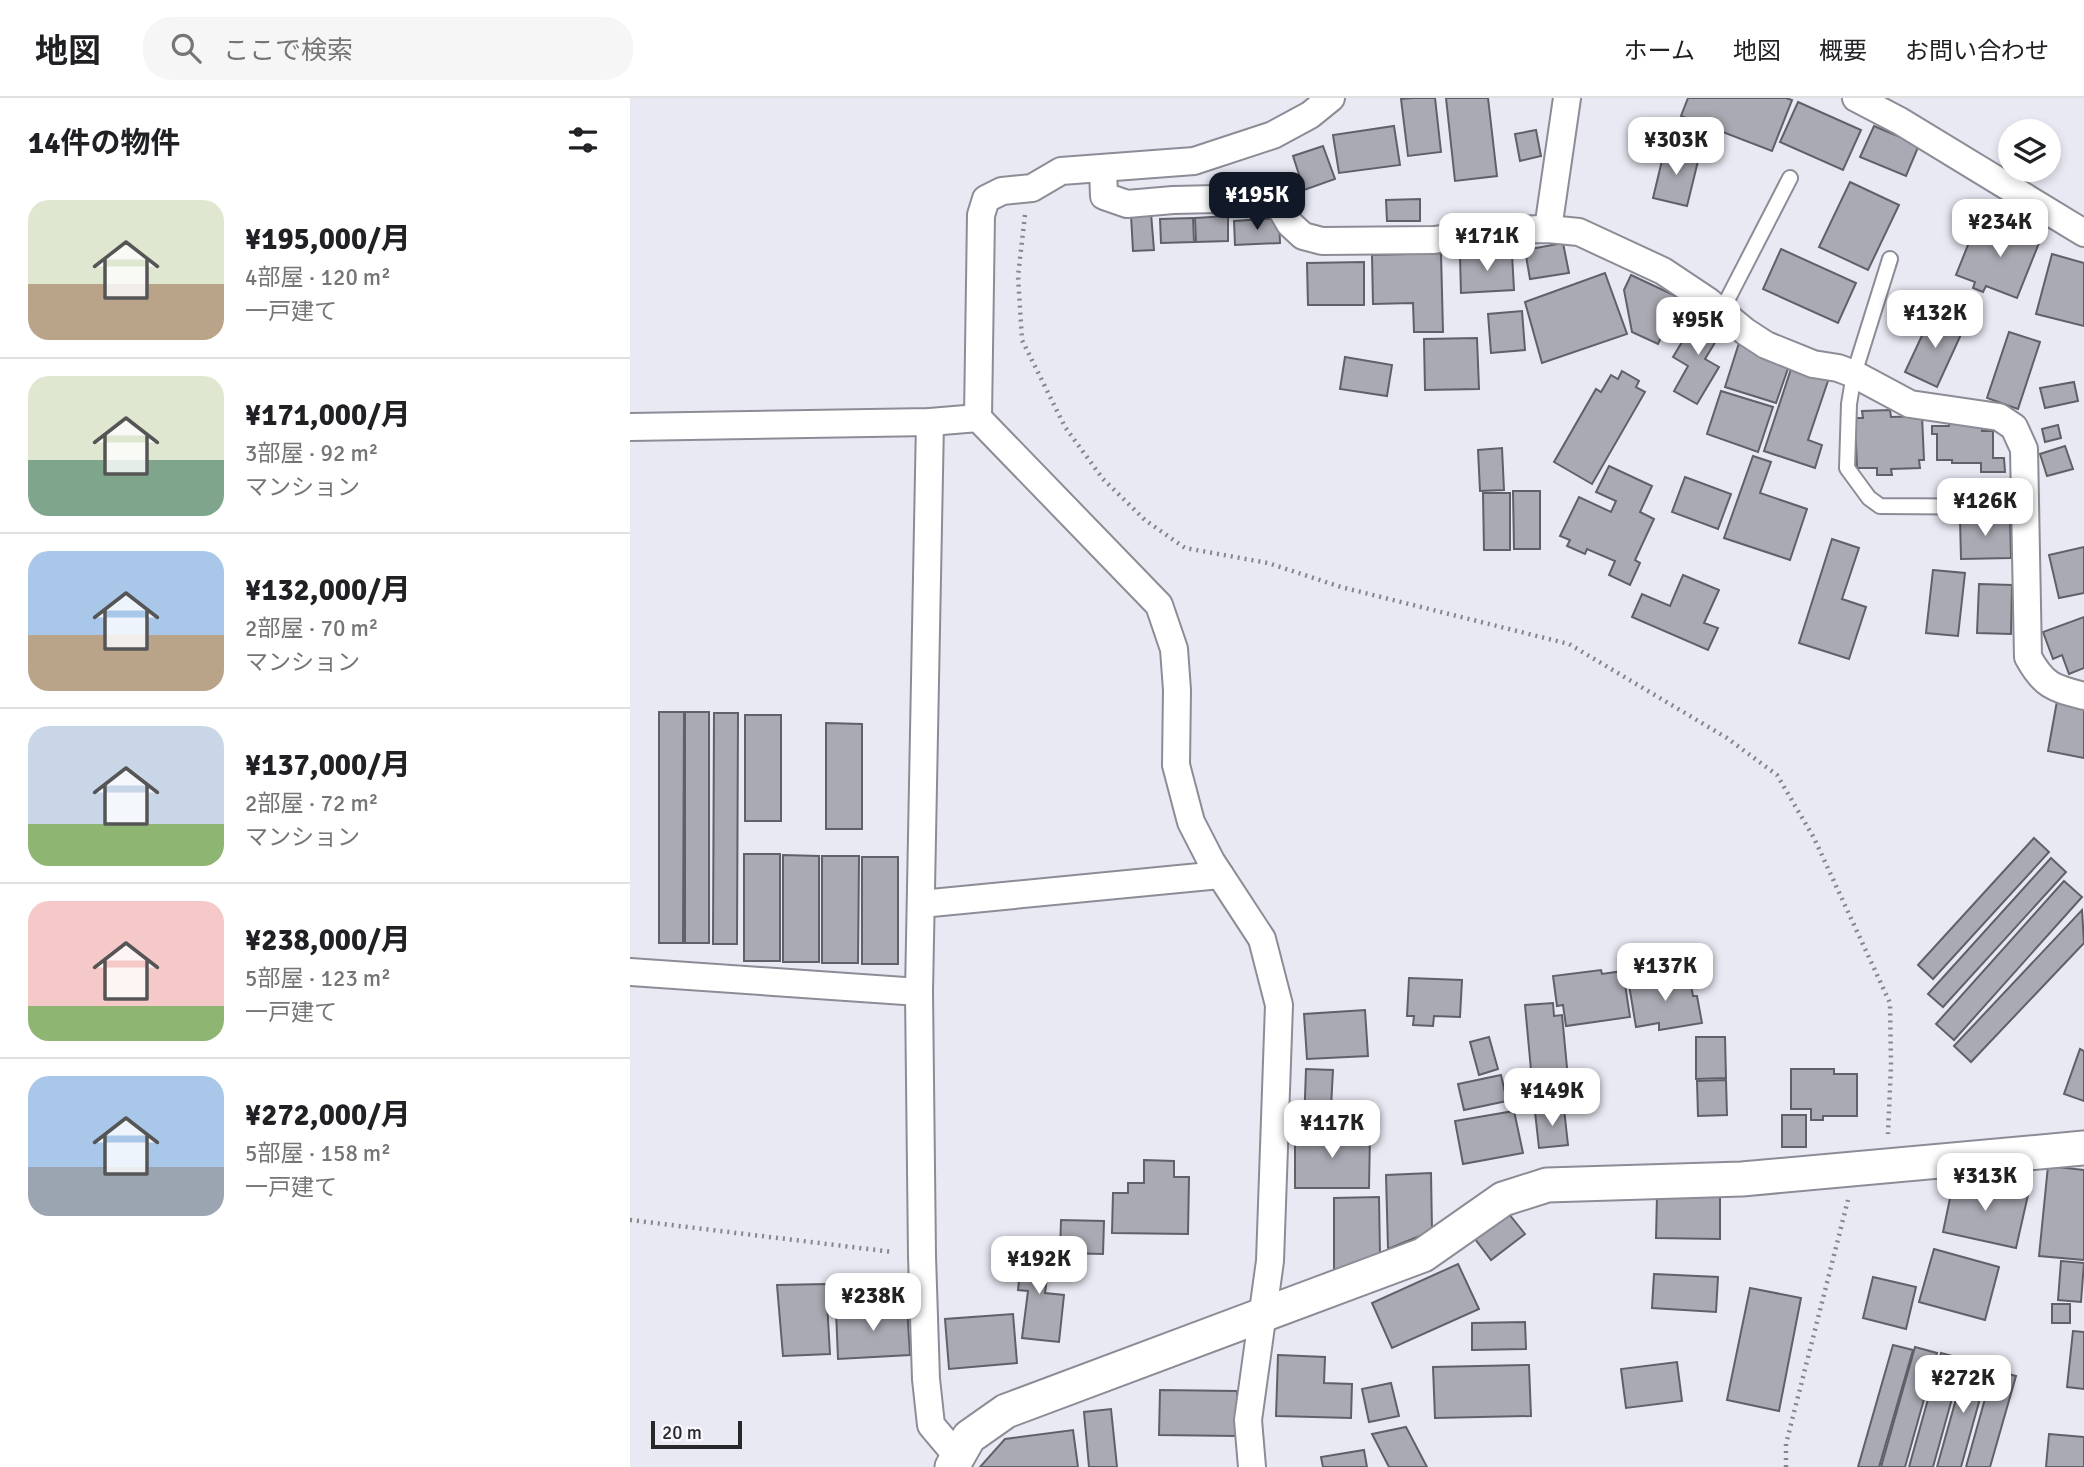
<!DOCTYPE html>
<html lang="ja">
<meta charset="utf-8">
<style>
body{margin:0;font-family:Signika,"Noto Sans JP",sans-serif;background:#f6f6f6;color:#202124;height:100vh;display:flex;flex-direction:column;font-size:26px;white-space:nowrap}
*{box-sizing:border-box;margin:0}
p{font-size:23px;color:#757577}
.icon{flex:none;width:38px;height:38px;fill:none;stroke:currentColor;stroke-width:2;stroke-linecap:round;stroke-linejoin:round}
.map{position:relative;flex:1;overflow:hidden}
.details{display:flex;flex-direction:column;background:#fff;width:630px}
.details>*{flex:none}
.buttons{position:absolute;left:1368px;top:21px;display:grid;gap:14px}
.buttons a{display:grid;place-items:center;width:63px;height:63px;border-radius:50%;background:#fff;box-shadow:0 4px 10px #0003;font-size:35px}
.scale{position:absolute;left:21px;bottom:18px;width:91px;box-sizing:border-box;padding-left:7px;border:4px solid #28282c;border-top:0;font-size:19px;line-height:24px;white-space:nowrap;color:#28282c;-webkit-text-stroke:5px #f7f7fd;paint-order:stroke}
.price{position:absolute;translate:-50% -60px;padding:0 16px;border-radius:14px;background:#fff;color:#222;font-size:23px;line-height:46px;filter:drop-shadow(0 2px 4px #0008)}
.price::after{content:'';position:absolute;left:50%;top:42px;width:21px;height:16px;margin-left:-10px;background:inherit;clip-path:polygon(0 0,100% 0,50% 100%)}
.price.on{background:#111827;color:#fff}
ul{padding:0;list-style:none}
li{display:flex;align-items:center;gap:21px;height:175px;padding:0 28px}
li+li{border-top:2px solid #e0e0e0}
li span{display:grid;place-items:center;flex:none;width:196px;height:140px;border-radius:21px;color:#555}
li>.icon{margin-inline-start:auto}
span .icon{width:84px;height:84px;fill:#fffc;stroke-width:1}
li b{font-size:30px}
h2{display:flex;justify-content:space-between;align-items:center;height:84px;padding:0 28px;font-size:30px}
header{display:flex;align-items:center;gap:42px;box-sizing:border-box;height:98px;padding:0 35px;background:#fff;border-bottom:2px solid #e0e0e0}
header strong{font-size:33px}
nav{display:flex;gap:38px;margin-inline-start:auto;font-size:24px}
.search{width:490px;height:63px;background:#f6f6f6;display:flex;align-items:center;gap:18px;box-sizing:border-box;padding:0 24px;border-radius:28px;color:#757577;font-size:26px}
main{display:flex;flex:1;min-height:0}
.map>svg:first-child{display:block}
</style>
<header>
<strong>地図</strong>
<div class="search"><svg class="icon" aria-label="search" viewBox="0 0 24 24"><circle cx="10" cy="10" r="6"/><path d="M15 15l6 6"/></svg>ここで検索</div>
<nav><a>ホーム</a><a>地図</a><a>概要</a><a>お問い合わせ</a></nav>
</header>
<main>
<section class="details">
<h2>14件の物件<svg class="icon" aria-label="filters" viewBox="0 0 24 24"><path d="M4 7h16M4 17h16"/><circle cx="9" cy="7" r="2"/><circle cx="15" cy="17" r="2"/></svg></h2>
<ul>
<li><span style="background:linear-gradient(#dfe7d0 60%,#b9a48a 0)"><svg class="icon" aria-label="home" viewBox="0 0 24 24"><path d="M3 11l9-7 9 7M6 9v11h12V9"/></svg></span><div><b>¥195,000/月</b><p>4部屋 · 120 m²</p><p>一戸建て</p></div></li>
<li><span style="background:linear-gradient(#dfe7d0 60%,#7fa58c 0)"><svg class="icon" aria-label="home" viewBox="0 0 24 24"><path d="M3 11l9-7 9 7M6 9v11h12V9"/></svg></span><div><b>¥171,000/月</b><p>3部屋 · 92 m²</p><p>マンション</p></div></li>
<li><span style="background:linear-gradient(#a9c7e8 60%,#b9a48a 0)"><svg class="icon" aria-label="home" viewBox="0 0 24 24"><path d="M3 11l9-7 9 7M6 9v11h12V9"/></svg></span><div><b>¥132,000/月</b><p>2部屋 · 70 m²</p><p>マンション</p></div></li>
<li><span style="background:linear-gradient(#c9d6e8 70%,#8fb573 0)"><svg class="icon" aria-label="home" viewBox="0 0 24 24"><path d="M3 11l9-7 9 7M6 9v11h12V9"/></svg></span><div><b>¥137,000/月</b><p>2部屋 · 72 m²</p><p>マンション</p></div></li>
<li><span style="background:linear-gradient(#f6c9c9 75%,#8fb573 0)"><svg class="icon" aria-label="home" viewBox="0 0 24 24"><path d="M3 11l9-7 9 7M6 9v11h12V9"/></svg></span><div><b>¥238,000/月</b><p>5部屋 · 123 m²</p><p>一戸建て</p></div></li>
<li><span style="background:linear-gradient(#a9c7e8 65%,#9aa5b1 0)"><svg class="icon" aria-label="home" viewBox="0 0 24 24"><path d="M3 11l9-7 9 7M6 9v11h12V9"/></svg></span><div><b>¥272,000/月</b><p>5部屋 · 158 m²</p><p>一戸建て</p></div></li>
</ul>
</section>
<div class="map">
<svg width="1454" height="1369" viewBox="0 0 1454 1369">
<rect width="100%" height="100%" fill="#e9e9f4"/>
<g fill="#aaaab4" stroke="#606069" stroke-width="2">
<polygon points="783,0 805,0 811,54 778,58 771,1"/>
<polygon points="816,0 858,0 867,78 825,83"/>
<polygon points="1058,0 1156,0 1162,2 1142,53 1051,18"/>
<polygon points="1168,4 1231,32 1213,72 1150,44"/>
<polygon points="764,28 770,67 709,75 703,37"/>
<polygon points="1244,28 1289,47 1276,78 1230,59"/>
<polygon points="906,32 911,58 890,63 885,36"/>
<polygon points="693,48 705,81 674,92 663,58"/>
<polygon points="1035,50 1069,59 1057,108 1023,100"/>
<polygon points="1220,84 1269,107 1238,172 1189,149"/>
<polygon points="790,101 790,123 757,123 756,102"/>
<polygon points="521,115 524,152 503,153 501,117"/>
<polygon points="598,118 598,143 566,144 565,120"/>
<polygon points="563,120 564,144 531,145 530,121"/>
<polygon points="649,120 650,145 605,147 604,123"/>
<polygon points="1396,122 1409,127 1407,133 1413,135 1387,200 1356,188 1353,194 1343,190 1345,184 1326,177 1346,127 1388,143"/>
<polygon points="933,145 939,175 900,181 895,152"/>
<polygon points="1151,151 1226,185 1208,225 1133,191"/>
<polygon points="811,155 813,234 784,234 783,205 743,206 742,157"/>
<polygon points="882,156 884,192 831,195 830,158"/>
<polygon points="1422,156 1454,165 1454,228 1406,216"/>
<polygon points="734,164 734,207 678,207 677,165"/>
<polygon points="975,175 997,236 912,265 895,204"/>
<polygon points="1001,177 1050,200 1028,246 1002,234 994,192"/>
<polygon points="892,213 895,252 861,255 858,216"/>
<polygon points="1070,214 1095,228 1075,261 1089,269 1067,306 1044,293 1058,268 1043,259"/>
<polygon points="1302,216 1334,230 1307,289 1275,274"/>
<polygon points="1379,234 1410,244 1388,311 1357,300"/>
<polygon points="847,240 849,291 795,292 794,241"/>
<polygon points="1109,245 1161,262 1146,305 1095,289"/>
<polygon points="715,259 762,267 757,298 710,291"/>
<polygon points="1162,268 1199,280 1178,342 1192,347 1185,370 1134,353"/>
<polygon points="992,273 1009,283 1006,289 1015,294 962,386 924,364 966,291 971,294 981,277 988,281"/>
<polygon points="1444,284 1448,303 1415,310 1410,290"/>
<polygon points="1091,293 1143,309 1128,354 1077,336"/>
<polygon points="1260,312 1261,319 1292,318 1294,362 1289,362 1290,370 1261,371 1262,377 1247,377 1247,370 1227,370 1225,320 1233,320 1232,313"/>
<polygon points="1352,323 1352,333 1363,333 1363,360 1374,360 1375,374 1351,374 1351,365 1322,365 1322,362 1307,362 1307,336 1302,336 1302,328 1319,328 1319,324"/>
<polygon points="1428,327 1431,340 1415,344 1412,331"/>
<polygon points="1435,348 1443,371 1417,378 1410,356"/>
<polygon points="872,350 874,392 850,393 848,352"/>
<polygon points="1123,358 1141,364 1130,395 1177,411 1160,462 1094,440"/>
<polygon points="979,368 1022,388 1010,414 1024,421 1005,462 1010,465 1000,487 979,477 985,463 957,451 955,456 937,448 940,442 930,438 949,399 981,414 986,403 966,394"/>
<polygon points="1055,379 1101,396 1088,431 1042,414"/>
<polygon points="883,393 910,393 910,451 884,451"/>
<polygon points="853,395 880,395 880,452 854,452"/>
<polygon points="1380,420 1381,460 1331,461 1330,421"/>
<polygon points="1202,441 1229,450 1212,501 1236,509 1219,561 1169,545"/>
<polygon points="1454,449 1454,495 1429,500 1419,457"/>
<polygon points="1303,472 1335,475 1328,538 1296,535"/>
<polygon points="1053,477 1089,492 1074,525 1088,530 1078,552 1002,519 1012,496 1040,508"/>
<polygon points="1349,486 1382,487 1381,536 1347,535"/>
<polygon points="1454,519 1454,570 1439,576 1432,557 1423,561 1413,534"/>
<polygon points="1427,603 1454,608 1454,660 1418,653"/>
<polygon points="29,614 54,614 53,845 29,845"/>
<rect x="55" y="614" width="24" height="231"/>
<polygon points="84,615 108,615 107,846 83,846"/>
<rect x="115" y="617" width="36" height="106"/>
<polygon points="196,625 232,626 232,731 196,731"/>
<polygon points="1404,740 1419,754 1303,881 1288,867"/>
<rect x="114" y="756" width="36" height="107"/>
<polygon points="153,757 189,758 189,864 153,864"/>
<polygon points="192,758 229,758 228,865 192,865"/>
<rect x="232" y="759" width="36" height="107"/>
<polygon points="1421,760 1436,774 1313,909 1298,896"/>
<polygon points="1434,783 1452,799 1324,942 1306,926"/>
<polygon points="1452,812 1454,845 1341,964 1324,948"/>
<polygon points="971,872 972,876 993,873 1000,919 936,928 933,907 927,908 923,878"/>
<polygon points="1059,876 1063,898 1067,898 1072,925 1029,932 1029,925 1006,929 999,887"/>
<polygon points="779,880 832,882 830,919 804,918 803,928 783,927 784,918 777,918"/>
<polygon points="923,905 924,918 932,917 938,980 902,983 895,907"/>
<polygon points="735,912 738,958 677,961 674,916"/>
<polygon points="859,939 868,971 849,977 840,944"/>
<polygon points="1066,939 1095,939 1096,980 1066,981"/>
<polygon points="1450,951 1454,953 1454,1003 1434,996"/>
<polygon points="676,971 703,972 700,1028 674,1027"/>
<polygon points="1161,971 1204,971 1204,976 1227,976 1227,1018 1193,1018 1193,1022 1181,1022 1181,1011 1161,1011"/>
<polygon points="871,977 877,1003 834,1012 828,986"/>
<polygon points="1096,982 1097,1017 1068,1018 1067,983"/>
<polygon points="937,987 939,1007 906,1010 903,990"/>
<polygon points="934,1011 938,1047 909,1050 905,1014"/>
<polygon points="884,1013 893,1055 833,1066 825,1023"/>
<rect x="1152" y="1017" width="24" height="32"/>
<polygon points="665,1034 740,1035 739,1090 665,1090"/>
<polygon points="514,1062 544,1063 544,1079 559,1079 558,1136 482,1135 483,1095 498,1095 498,1085 514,1085"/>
<polygon points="1418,1068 1454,1072 1454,1162 1409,1158"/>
<polygon points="801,1075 802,1133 758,1151 756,1077"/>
<polygon points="1324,1081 1398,1097 1386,1150 1313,1134"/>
<polygon points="1027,1097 1090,1097 1090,1141 1026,1140"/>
<polygon points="749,1099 750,1158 704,1173 704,1100"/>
<polygon points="879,1116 895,1136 861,1162 845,1141"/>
<polygon points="431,1122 474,1123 473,1156 430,1155"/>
<polygon points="393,1145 421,1148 415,1195 434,1197 429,1244 392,1240 398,1193 388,1192"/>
<polygon points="1304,1151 1369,1169 1355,1222 1289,1204"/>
<polygon points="1431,1163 1454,1165 1451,1204 1428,1202"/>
<polygon points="828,1166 849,1211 762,1250 742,1205"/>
<polygon points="1024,1176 1088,1179 1086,1214 1022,1210"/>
<polygon points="1243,1179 1286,1189 1276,1231 1233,1220"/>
<polygon points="196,1186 200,1256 153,1258 147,1187"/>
<polygon points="1120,1190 1171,1200 1149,1313 1097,1302"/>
<rect x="1422" y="1206" width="18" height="19"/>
<polygon points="277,1209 280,1257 208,1261 206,1213"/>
<polygon points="383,1216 387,1265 319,1271 315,1221"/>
<polygon points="895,1224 896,1251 842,1252 842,1225"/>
<polygon points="1443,1233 1454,1234 1454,1291 1437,1289"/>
<polygon points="1263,1247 1283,1252 1249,1369 1228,1369"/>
<polygon points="1285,1249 1307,1255 1275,1369 1251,1369"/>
<polygon points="1311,1255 1333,1261 1303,1369 1279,1369"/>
<polygon points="648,1257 695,1259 694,1285 722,1286 721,1320 646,1318"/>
<polygon points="1337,1262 1359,1268 1331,1369 1307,1369"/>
<polygon points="1047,1264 1052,1303 996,1310 991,1271"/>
<polygon points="899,1267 901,1318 805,1320 803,1269"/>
<polygon points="1363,1272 1386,1278 1360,1369 1336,1369"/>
<polygon points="761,1285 769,1318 739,1324 732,1291"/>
<polygon points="530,1292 607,1293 607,1338 529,1337"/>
<polygon points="481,1311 487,1369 459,1369 454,1314"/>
<polygon points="776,1329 797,1369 759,1369 742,1336"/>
<polygon points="443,1332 448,1369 350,1369 375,1341"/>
<polygon points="1419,1336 1454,1339 1454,1369 1416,1369"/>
<polygon points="734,1352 737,1369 693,1369 691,1359"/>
</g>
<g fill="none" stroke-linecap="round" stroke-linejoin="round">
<g stroke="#8c8c96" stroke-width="18">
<g id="service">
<polyline points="1260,161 1224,276 1219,306 1217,370 1239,400 1250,408 1396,409"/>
<polyline points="1091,214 1160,80"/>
</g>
</g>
<g stroke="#8c8c96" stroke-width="30">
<g id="minor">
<polyline points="1226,0 1270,23 1454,135"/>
<path d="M473,71l1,27 23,8 46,-4 89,-2 17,7 11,19 13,12 19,5 112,-1 70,-10 44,-1 31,3 84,39 45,30 38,31 20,13 47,19 25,4 16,6 56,30 89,13 15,10 10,22 4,208c16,29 25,31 56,39"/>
<polyline points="918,131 937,0"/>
<polyline points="300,324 289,894 292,1158 296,1281 301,1327 328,1359"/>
<polyline points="0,329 300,324 348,320"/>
<polyline points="291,806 590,777"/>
<polyline points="0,874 289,894"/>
<polyline points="622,1369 618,1322 640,1163 649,907 632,841 581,763 561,724 546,667 547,592 544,551 529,507 348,320 351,117 356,101 372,93 402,90 431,73 564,63 643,37 680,17 701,0"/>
</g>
</g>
<g stroke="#8c8c96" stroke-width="37">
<polyline id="tertiary" points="322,1369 339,1339 376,1313 793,1157 873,1101 917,1087 1112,1081 1454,1050"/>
</g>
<g stroke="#85858c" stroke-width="4.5" stroke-dasharray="2 5" stroke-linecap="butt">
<polyline points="395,117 388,178 392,242 435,329 473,381 515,422 555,450 638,465 711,489 939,546 1097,640 1147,677 1184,740 1260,905 1261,967 1258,1036"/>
<polyline points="0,1122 263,1154"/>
<polyline points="1156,1369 1156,1346 1218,1102"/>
</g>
<use href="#service" stroke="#fff" stroke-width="14"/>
<use href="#minor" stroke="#fff" stroke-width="26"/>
<use href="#tertiary" stroke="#fff" stroke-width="33"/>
</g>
</svg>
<div class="buttons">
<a><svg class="icon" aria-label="layers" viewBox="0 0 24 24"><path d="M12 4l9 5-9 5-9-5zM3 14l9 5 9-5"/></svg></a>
</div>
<div class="scale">20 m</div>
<b class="price" style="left:1046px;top:79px">¥303K</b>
<b class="price on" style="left:627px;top:134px">¥195K</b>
<b class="price" style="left:1370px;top:161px">¥234K</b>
<b class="price" style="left:857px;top:175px">¥171K</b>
<b class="price" style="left:1305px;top:252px">¥132K</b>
<b class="price" style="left:1068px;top:259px">¥95K</b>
<b class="price" style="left:1355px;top:440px">¥126K</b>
<b class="price" style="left:1035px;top:905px">¥137K</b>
<b class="price" style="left:922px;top:1030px">¥149K</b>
<b class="price" style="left:702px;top:1062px">¥117K</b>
<b class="price" style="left:1355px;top:1115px">¥313K</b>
<b class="price" style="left:409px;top:1198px">¥192K</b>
<b class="price" style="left:243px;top:1235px">¥238K</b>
<b class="price" style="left:1333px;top:1317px">¥272K</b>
</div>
</main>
